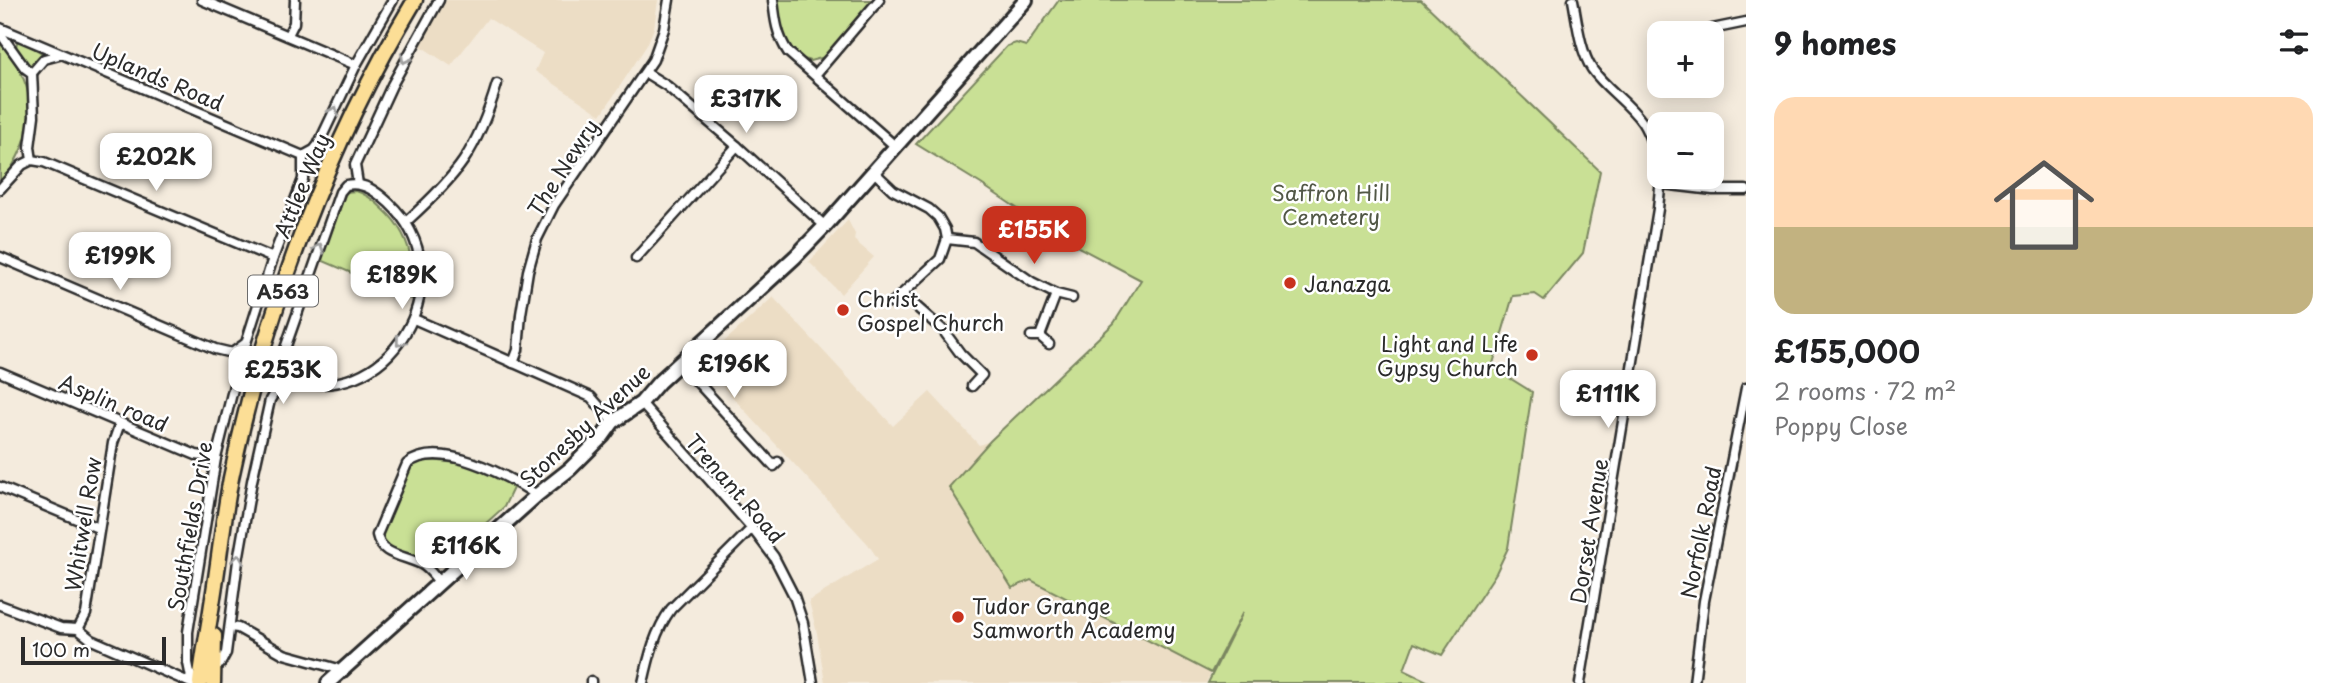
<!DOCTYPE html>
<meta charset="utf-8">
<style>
body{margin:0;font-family:"Playpen Sans",sans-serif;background:#f2f2f2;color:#202124;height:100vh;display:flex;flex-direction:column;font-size:26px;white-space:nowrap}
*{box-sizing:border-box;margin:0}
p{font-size:23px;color:#757577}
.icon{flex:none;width:38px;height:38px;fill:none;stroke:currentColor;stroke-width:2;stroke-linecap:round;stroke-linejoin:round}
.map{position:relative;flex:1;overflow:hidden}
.drawer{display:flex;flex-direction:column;background:#fff;width:595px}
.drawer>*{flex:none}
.buttons{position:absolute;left:1647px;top:21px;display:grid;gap:14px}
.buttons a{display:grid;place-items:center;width:77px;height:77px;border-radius:14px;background:#fff;box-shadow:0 4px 18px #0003;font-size:35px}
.scale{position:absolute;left:21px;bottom:18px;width:145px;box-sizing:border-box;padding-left:7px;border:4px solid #2b2b2b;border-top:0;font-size:19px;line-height:24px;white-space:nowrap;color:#2b2b2b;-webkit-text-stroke:5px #fff;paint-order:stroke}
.price{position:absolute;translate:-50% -60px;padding:0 16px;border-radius:14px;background:#fff;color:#222;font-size:23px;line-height:46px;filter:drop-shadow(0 2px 4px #0008)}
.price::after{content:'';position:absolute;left:50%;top:42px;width:21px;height:16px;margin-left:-10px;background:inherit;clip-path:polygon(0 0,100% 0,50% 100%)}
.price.active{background:#c8321e;color:#fff}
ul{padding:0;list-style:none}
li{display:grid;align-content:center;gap:14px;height:371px;padding:0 28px}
li span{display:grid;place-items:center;height:217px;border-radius:21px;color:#555}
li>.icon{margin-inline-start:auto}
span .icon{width:126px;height:126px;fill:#fffc;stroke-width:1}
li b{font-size:30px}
h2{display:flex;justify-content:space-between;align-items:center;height:84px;padding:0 28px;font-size:30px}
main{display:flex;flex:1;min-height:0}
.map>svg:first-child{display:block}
</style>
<main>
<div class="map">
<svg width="1746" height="683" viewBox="0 0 1746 683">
<rect width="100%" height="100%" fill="#f4ebdd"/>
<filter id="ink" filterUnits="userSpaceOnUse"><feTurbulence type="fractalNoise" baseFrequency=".0143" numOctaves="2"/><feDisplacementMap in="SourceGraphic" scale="14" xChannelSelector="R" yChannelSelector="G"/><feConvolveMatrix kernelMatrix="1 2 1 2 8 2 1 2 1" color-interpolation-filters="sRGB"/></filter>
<g filter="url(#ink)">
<g fill="#ecddc5">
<polygon points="446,0 658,0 654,28 647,45 601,115 535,71 543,53 488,18 451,66 419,45"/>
<polygon points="848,220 855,234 854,240 874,257 841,294 809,262"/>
<polygon points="773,297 893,426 930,392 979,445 990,441 949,487 1012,588 1031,580 1211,673 1206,683 825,683 817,633 809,601 878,559 868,544 701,363"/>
</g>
<g fill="#c9e095" stroke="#7a8660" stroke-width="2">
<polygon points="776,0 874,0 825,57 810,61 801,58 784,40"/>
<polygon points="1059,0 1421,0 1600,171 1583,253 1544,300 1535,294 1513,296 1492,367 1532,392 1508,548 1496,573 1442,655 1414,643 1404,670 1431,683 1208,683 1243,612 1211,673 1031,580 1012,588 949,487 990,441 1114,323 1141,280 1061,238 981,184 916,144 1007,46 1016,43 1026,46"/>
<polygon points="21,41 42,53 31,65 26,63 16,47 17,42"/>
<path d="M0,42c43,49 37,93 0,143z"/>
<path d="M356,191c11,3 19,10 27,18 27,24 33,56 29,90l-91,-39 25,-68z"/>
<path d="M421,460c25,1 78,4 92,28l-9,19 -59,53 -5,2c-17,0 -46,-9 -58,-21v-7l28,-66z"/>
</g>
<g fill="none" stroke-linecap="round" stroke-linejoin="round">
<g stroke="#2b2b2b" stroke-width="13">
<g id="minor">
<polyline points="202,0 356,65"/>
<path d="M773,0c2,19 4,36 15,52l107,94"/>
<path d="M1573,0c4,21 7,51 19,69 14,20 36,33 50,53 8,12 12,27 17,40"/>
<polyline points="0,28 303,156"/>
<polyline points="1712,29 1746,22"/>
<polyline points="0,33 25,68 32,73 34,116 30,147 32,160 22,165 0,189"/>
<polyline points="288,35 294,23 295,0"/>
<polyline points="32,73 44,59 59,55"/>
<polyline points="646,73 667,86 737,146 825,226"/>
<polyline points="815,75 879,0"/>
<polyline points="32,160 44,162 273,258"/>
<polyline points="873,171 893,190 929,209 938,217 945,229 947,239 940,259 902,294 943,330 960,353 982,375 972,386"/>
<polyline points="358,184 355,165 392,85 439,0"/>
<polyline points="1662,184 1713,190 1746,190"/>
<path d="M407,221c51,-46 70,-70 90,-137"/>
<polyline points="947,239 974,242 1032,282 1056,294 1040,336"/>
<polyline points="0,257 215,349 232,353"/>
<polyline points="636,258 737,146"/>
<polyline points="1056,294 1072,298"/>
<polyline points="892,303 902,294"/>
<polyline points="414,319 591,397 613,422"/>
<polyline points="1031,336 1040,336 1049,344"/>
<polyline points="513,363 518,350 521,314 528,271 537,239 554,205 653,60 664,29 669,0"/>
<polyline points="680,363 774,466 778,462"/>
<polyline points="0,372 196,455 216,458"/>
<polyline points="641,403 752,528 774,557 794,596 803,623 813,683"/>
<polyline points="0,487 98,528"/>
<path d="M440,583c-6,-7 -11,-15 -19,-19 -17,-9 -40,-8 -44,-29l30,-71c32,-26 101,12 130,31"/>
<polyline points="0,605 61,628 78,629 92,640 191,683"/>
<polyline points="230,627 238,628 284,654 335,668 340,672"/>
<polyline points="78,629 86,614 113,443 120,423"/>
<path d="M214,666l6,-2 6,-11 12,-92 14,-80 18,-81 14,-24 -3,-8v-8l59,-168 6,-7c17,-4 31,7 43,18 80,75 -2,215 -105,173"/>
<polyline points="192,683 188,663 188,632 216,458 236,377 232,353 246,343 273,258 303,179 303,156 314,150 318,145 356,65 393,0"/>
<polyline points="591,683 591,681"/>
<path d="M643,683c6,-27 12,-52 28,-74l81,-81"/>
<polyline points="1580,683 1658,209 1661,177"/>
<polyline points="1694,683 1704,601 1746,388"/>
</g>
</g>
<g stroke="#2b2b2b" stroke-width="18">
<polyline id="secondary" points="328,683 537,495 570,469 603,436 613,422 641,403 659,382 795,257 825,226 1026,0"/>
</g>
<g stroke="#2b2b2b" stroke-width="19">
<g id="trunk">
<path d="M200,683c3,-26 8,-52 12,-79 7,-42 11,-84 19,-126 34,-166 96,-332 184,-478"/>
<polyline points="213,683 214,636"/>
</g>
</g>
<use href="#minor" stroke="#fff" stroke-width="8"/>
<use href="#secondary" stroke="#fff" stroke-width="12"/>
<use href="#trunk" stroke="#fcde96" stroke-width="14"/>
</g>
<defs><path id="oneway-chevron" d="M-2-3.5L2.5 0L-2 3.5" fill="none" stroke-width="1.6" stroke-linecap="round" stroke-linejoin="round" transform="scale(1.75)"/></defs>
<g stroke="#a0a0a0">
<use href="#oneway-chevron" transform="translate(405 59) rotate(118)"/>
<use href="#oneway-chevron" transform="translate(334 111) rotate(-64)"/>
<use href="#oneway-chevron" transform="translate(319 248) rotate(-71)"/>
<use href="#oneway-chevron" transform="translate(400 342) rotate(129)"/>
<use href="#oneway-chevron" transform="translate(238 559) rotate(-81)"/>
</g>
</g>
<g fill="#c8321e" stroke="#fff" stroke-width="2.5">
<circle cx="1290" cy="283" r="7"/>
<circle cx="843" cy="310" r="7"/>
<circle cx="1532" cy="355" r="7"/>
<circle cx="958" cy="617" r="7"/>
</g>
<g text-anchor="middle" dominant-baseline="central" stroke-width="5" stroke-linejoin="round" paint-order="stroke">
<rect fill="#fff" stroke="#6b6b6b" stroke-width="2" x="248" y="275.5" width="70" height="31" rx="5"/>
<g font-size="19" font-weight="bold" fill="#2b2b2b">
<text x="283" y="291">A563</text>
</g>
<g font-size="21" fill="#2b2b2b" stroke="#fff">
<text transform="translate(158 76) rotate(23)">Uplands Road</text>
<text transform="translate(562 167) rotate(-57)">The Newry</text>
<text transform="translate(301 185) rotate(-67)">Attlee Way</text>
<text transform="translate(114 402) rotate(23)">Asplin road</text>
<text transform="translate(584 425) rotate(-43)">Stonesby Avenue</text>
<text transform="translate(736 488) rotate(49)">Trenant Road</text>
<text transform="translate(82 524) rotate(-81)">Whitwell Row</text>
<text transform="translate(189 526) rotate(-80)">Southfields Drive</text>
<text transform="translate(1588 531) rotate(-81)">Dorset Avenue</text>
<text transform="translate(1700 532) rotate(-79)">Norfolk Road</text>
</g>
<g font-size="21" fill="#525846" stroke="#fff">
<text x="1331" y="192">Saffron Hill<tspan x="1331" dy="24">Cemetery</tspan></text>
</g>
<g font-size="21" fill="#2b2b2b" stroke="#fff" text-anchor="start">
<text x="1304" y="283">Janazga</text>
<text x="857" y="298">Christ<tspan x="857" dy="24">Gospel Church</tspan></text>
<text x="1518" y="343" text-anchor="end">Light and Life<tspan x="1518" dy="24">Gypsy Church</tspan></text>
<text x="972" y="605">Tudor Grange<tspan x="972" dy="24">Samworth Academy</tspan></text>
</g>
</g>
</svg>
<div class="buttons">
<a>+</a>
<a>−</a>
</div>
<div class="scale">100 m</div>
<b class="price" style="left:746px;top:135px">£317K</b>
<b class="price" style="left:156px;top:193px">£202K</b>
<b class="price active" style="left:1034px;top:266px">£155K</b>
<b class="price" style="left:120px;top:292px">£199K</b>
<b class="price" style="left:402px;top:311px">£189K</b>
<b class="price" style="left:734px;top:400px">£196K</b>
<b class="price" style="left:283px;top:406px">£253K</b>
<b class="price" style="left:1608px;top:430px">£111K</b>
<b class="price" style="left:466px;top:582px">£116K</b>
</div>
<section class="drawer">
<h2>9 homes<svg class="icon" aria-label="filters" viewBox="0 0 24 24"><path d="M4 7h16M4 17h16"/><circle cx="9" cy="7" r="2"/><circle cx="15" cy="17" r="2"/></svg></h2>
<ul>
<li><span style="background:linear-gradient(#ffd9b3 60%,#c2b280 0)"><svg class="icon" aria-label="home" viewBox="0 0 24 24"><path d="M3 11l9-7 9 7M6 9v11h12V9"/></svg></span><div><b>£155,000</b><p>2 rooms · 72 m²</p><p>Poppy Close</p></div></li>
</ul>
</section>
</main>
